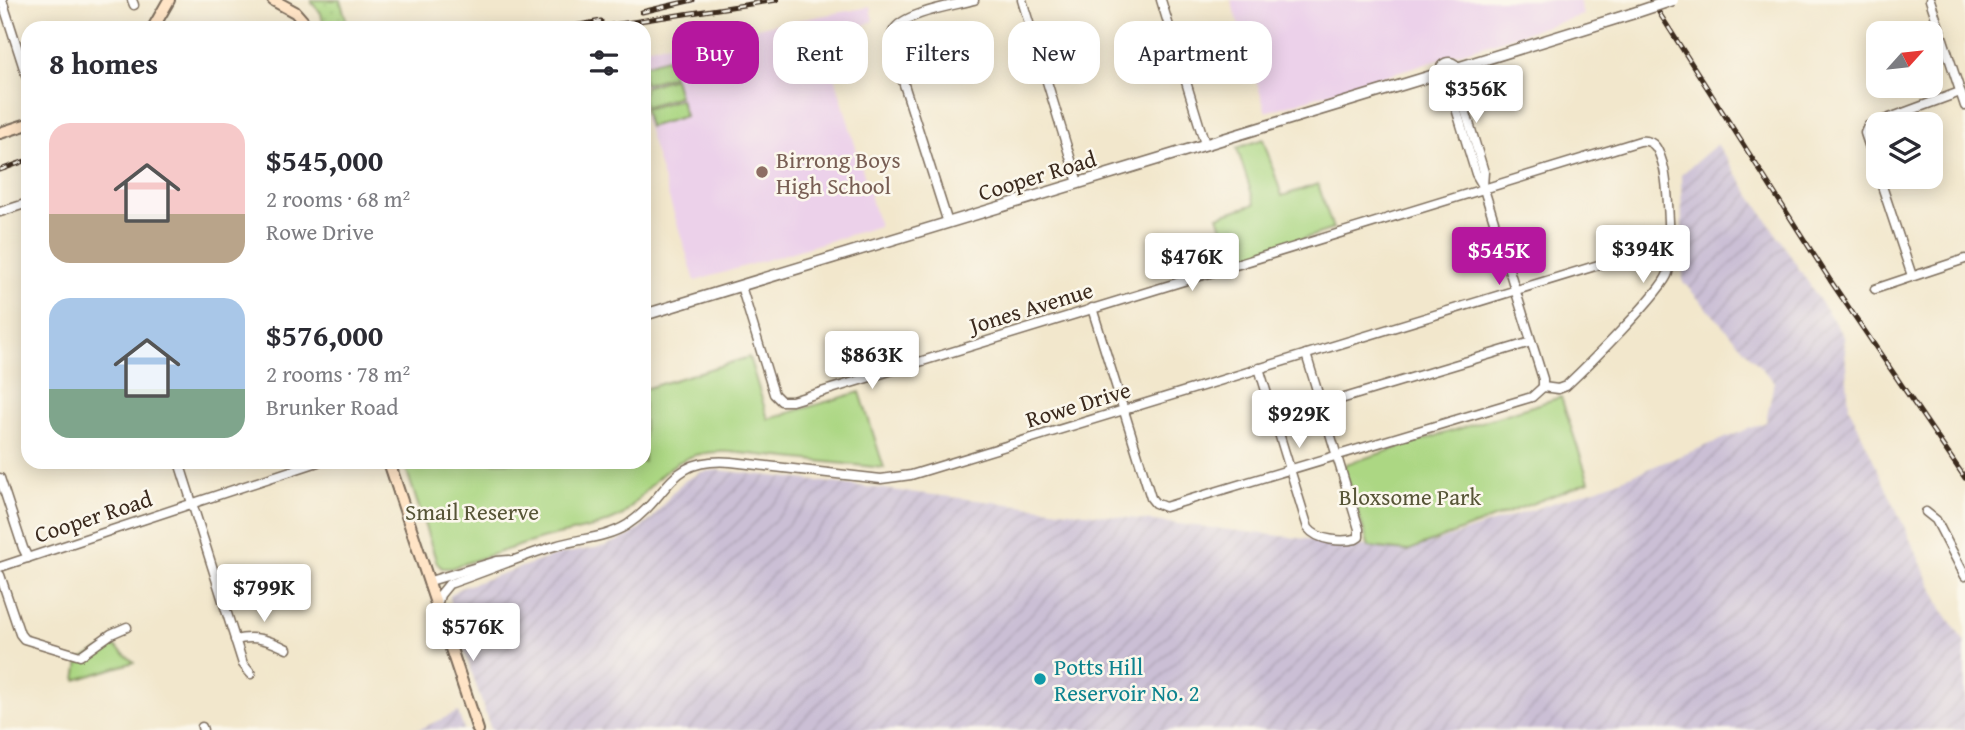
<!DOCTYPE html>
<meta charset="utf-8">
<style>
body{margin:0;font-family:"Gentium Book Plus",serif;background:#f2f2f3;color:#2b2b33;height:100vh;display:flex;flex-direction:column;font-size:26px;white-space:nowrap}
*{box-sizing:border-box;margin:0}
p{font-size:23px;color:#7c7c81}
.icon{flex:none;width:38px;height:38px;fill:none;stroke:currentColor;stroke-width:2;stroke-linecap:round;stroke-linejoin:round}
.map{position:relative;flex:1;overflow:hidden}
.details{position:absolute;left:21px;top:21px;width:630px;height:448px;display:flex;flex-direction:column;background:#fff;border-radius:21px;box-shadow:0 4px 18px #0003}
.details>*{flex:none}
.banner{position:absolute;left:672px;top:21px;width:665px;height:63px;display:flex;gap:14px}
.needle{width:46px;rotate:63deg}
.fabs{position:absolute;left:1866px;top:21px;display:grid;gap:14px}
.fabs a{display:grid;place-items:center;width:77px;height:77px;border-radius:14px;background:#fff;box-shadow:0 4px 18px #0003;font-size:35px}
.price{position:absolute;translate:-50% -60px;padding:0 16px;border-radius:7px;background:#fff;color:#222;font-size:23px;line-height:46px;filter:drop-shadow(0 2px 4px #0008)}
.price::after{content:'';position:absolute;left:50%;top:42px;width:21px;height:16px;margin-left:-10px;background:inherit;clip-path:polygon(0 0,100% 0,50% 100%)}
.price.on{background:#b5179e;color:#fff}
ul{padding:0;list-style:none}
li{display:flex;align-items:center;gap:21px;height:175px;padding:0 28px}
li span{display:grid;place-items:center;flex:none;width:196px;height:140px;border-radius:21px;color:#555}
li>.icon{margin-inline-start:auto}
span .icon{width:84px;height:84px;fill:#fffc;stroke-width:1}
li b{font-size:30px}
h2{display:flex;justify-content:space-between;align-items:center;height:84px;padding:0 28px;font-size:30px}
.pill{padding:0 24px;border-radius:21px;background:#fff;box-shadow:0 4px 18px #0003;font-size:24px;line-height:63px}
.pill.on{background:#b5179e;color:#fff}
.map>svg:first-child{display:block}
</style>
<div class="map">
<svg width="1965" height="730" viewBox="0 0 1965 730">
<defs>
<pattern id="industrial-furrows" width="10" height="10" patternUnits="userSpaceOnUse" patternTransform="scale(1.75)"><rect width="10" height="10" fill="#cbbfd5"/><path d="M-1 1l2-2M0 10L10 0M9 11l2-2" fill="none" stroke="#afa4b6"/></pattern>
<pattern id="grass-dots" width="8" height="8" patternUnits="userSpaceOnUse" patternTransform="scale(1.75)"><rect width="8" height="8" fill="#acd783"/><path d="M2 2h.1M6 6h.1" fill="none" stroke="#95b971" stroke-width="1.8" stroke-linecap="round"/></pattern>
</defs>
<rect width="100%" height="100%" fill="#fbf7ec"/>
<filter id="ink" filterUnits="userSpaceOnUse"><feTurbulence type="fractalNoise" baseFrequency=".0143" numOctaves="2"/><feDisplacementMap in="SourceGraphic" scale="14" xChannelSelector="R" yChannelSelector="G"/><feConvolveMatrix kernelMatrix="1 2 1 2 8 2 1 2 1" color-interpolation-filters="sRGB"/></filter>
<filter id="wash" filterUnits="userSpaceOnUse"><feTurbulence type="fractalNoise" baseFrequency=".00686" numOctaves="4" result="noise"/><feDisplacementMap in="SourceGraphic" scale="28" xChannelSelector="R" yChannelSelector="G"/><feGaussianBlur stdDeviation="1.57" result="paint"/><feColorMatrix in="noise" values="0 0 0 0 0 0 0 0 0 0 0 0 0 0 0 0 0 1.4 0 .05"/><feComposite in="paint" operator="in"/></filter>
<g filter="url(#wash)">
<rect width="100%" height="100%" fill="#f2e7cc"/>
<g fill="#ecd1ea">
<polygon points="1231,0 1579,0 1583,15 1266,112"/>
<polygon points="870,7 873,21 825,43 879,226 695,281 644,118 644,48"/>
</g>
<g fill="url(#industrial-furrows)">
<polygon points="1717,144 1844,337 1849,407 1943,611 1965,643 1965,730 491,730 450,607 450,596 460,588 557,555 605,546 629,536 651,520 673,492 686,480 702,472 718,470 799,479 1407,551 1607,485 1766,422 1774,382 1683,282 1681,175"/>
<polygon points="458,712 464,730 417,730"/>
</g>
<polygon fill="url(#grass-dots)" stroke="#748050" stroke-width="2" points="312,0 340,0 349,28 324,28 321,13 312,3"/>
<g fill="#acd783" stroke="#748050" stroke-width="2">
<polygon points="667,58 673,76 644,84 644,65"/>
<polygon points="674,78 679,96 644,107 644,87"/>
<polygon points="680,99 685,116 649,127 644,109"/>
<polygon points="1263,139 1282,196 1318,184 1333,229 1233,262 1218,216 1255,204 1237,148"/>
<path d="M749,357l19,62 92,-27 24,76 -154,-16c-57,-3 -71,27 -107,63 -26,14 -51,16 -78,23 -32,9 -63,20 -94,30h-9l-5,-5 -33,-101h240v-73z"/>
<polygon points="1561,397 1589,482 1407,551 1369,547 1344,468 1346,464"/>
<polygon points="112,644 134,662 76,680 79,661"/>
</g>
</g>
<g filter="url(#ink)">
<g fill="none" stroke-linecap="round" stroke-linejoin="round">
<g stroke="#7b6c5b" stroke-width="11">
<g id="minor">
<polyline points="2,0 28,81"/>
<polyline points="132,0 134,5"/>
<polyline points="1022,0 1078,183"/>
<polyline points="1161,0 1205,144"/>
<polyline points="1930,0 1965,106"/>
<polyline points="1455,77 1484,172 1483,186"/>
<polyline points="1447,79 1476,174 1483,186 1543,379 1543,387"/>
<polyline points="1878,172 1865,133 1868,126 1960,92"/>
<polyline points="1879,177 1912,276"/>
<polyline points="0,212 28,203"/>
<path d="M948,223l-54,-170c-2,-8 -4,-16 0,-23 9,-17 62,-25 80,-30"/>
<path d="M741,286l33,108 7,7h11l848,-260c16,-2 19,11 23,24 5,17 9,91 5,108 -5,18 -84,96 -102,113l-8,3 -15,-2"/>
<polyline points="1875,289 1965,259"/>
<polyline points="1092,308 1151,498 1155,503 1165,507 1532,397 1543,387"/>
<path d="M1259,368l49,160c10,13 34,14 48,11l3,-2v-8l-53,-175"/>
<polyline points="1321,405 1531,342"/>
<polyline points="179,462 243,664 251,674"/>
<polyline points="0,478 23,548 28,558"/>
<polyline points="1926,512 1936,520 1965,576"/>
<polyline points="0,567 318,462"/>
<polyline points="0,575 20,634 24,639 80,656 111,634 127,627"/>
<polyline points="430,581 497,561 509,560"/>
<path d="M437,606l3,-11 9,-11c36,-12 70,-27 106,-38 24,-8 49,-7 72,-21 44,-29 39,-68 104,-63l150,17 30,-4 730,-223 27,-5"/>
<path d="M235,640c20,-5 34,0 52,9"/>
<polyline points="202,727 203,730"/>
</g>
</g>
<g stroke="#7b6c5b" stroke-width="13">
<g id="tertiary">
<circle cx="1449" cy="71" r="8"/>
<polyline points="1457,68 1631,14"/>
<polyline points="644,315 1441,73"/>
</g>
</g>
<g stroke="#7b6c5b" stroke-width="14">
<g id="secondary">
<polyline points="273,0 295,12 309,28"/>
<polyline points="153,28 169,0"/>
<polyline points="0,133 28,124"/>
<polyline points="389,462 478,730"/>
</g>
</g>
<use href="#minor" stroke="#fff" stroke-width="8"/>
<use href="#tertiary" stroke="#fff" stroke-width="10"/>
<use href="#secondary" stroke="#ffe4c6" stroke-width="10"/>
<g stroke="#3b2a1e" stroke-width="5">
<g id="rail">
<polyline points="1651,0 1830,280 1965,478"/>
<polyline points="642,12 693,0"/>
<polyline points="563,28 601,21"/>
<polyline points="593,28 777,0"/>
<polyline points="0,170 28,160"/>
</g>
</g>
<use href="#rail" stroke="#fbf7ec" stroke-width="2.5" stroke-dasharray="8" stroke-linecap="butt"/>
<g stroke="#7b6c5b" stroke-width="13" stroke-linecap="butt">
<polyline id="tertiary-bridge" points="1631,14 1673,0"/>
</g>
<use href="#tertiary-bridge" stroke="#fff" stroke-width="10"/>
</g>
</g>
<circle fill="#8d6e63" stroke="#fbf7ec" stroke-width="2.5" cx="762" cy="172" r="7"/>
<circle fill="#0f9aa8" stroke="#fbf7ec" stroke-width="2.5" cx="1040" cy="679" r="7"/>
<g text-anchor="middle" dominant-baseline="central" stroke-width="5" stroke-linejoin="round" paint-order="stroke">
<g font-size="23" fill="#785e54" stroke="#fbf7ec" text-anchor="start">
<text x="776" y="159">Birrong Boys<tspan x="776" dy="26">High School</tspan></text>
</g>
<g font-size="23" fill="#3b2a1e" stroke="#fbf7ec">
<text transform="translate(1037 175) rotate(-17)">Cooper Road</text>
<text transform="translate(1031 307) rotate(-17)">Jones Avenue</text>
<text transform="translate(1078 404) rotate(-17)">Rowe Drive</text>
<text transform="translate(93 516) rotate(-18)">Cooper Road</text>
</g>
<g font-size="23" fill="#575537" stroke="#fbf7ec">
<text x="1410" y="496">Bloxsome Park</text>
<text x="472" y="511">Smail Reserve</text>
</g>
<g font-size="23" fill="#0d838f" stroke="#fbf7ec" text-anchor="start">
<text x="1054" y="666">Potts Hill<tspan x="1054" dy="26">Reservoir No. 2</tspan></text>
</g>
</g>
</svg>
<div class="fabs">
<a><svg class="needle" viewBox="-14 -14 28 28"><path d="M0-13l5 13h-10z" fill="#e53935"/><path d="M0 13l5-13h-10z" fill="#7c7c81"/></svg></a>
<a><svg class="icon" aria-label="layers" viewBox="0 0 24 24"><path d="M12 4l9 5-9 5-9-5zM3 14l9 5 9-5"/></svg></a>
</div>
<b class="price" style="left:1476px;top:125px">$356K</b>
<b class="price" style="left:1643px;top:285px">$394K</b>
<b class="price on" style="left:1499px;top:287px">$545K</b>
<b class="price" style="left:1192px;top:293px">$476K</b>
<b class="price" style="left:872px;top:391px">$863K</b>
<b class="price" style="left:1299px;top:450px">$929K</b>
<b class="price" style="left:264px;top:624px">$799K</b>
<b class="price" style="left:473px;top:663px">$576K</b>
<div class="banner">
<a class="pill on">Buy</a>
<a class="pill">Rent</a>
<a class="pill">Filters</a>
<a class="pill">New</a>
<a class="pill">Apartment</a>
</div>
<section class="details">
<h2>8 homes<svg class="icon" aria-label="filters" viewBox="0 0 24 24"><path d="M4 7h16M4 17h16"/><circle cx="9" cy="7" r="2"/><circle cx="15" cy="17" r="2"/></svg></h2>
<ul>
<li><span style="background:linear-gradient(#f6c9c9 65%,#b9a48a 0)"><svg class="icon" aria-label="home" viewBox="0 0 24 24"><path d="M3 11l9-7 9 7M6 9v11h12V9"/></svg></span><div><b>$545,000</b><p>2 rooms · 68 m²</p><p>Rowe Drive</p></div></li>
<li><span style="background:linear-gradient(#a9c7e8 65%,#7fa58c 0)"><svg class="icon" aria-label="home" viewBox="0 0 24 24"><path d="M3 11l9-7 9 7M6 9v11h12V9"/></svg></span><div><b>$576,000</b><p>2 rooms · 78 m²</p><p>Brunker Road</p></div></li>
</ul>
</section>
</div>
